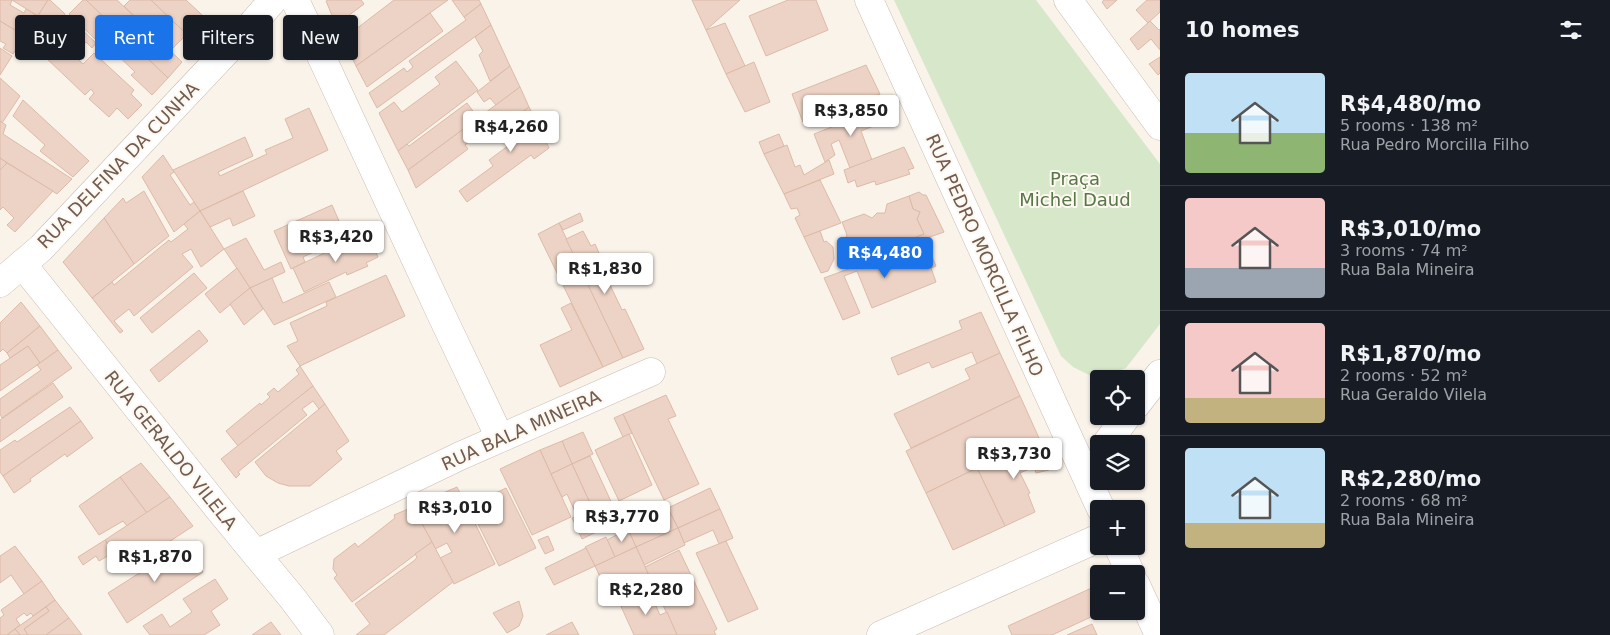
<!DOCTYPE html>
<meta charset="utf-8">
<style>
body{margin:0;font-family:"DejaVu Sans",sans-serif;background:#242831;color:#f1f3f6;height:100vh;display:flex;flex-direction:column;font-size:19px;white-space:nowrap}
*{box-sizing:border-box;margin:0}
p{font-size:16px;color:#9ea1a6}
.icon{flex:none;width:28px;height:28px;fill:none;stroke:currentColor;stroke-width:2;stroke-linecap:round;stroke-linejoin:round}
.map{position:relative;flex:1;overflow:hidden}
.side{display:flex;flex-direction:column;background:#171b24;width:450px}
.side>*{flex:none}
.hud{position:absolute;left:15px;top:15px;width:475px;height:45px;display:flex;gap:10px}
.fabs{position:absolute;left:1090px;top:370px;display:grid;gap:10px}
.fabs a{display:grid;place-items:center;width:55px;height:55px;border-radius:5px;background:#171b24;box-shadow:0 1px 4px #0004;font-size:25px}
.price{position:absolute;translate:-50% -42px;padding:0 11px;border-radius:5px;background:#fff;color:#222;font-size:16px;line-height:32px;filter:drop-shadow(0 1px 2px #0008)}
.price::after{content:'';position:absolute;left:50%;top:30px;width:15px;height:11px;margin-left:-8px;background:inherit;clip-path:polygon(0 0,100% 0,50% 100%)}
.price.on{background:#1a73e8;color:#fff}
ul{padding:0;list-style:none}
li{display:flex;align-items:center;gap:15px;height:125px;padding:0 25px}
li+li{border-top:1px solid #363941}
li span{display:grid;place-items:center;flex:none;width:140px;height:100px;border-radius:5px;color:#555}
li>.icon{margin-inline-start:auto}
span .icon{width:60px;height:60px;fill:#fffc;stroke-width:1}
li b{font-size:21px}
h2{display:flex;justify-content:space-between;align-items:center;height:60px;padding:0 25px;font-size:21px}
.tag{padding:0 18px;border-radius:5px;background:#171b24;box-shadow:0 1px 4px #0004;font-size:18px;line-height:45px}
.tag.on{background:#1a73e8;color:#fff}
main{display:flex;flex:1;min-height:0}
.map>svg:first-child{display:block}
</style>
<main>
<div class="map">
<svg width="1160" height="635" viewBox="0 0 1160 635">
<rect width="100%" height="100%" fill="#faf3ea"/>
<polygon fill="#d6e7ca" points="894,0 1036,0 1160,164 1160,324 1126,368 1109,375 1091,376 1073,367 1061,356"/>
<g fill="#edd3c5" stroke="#ddbaa7" fill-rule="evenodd">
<polygon points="0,0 12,0 10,5 24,13 26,9 38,16 25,36 0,21"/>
<polygon points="12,0 48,0 38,16"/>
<polygon points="48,0 50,0 65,14 48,42 59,52 64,46 83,64 94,53 134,90 131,94 142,105 128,119 117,108 109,117 89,99 94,93 91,89 85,95 24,37"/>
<polygon points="83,0 86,0 116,28 104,40 99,35 95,39 69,14"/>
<polygon points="86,0 117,0 182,62 168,78"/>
<polygon points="130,0 151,0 187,34 170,51 124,6"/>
<polygon points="151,0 186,0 215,27 198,45"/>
<polygon points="328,0 361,0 364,4 336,25 326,1"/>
<polygon points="394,0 448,0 356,66 343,39"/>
<polygon points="452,0 479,0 481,4 464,17"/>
<polygon points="692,0 740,0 706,30"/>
<polygon points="788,0 816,0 828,30 766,56 749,16"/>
<polygon points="1104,0 1117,0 1107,9 1102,2"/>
<polygon points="1147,0 1160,0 1160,12 1148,23 1136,10"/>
<polygon points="481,4 491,25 377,108 369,93 404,68 407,72 413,67 409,61 466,20 464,17"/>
<polygon points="430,13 443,31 367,87 356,66"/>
<polygon points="0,21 25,36 13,54 3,48 6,44 0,41"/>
<polygon points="73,21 96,43 92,48 86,42 77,53 59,36"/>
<polygon points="1150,21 1159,30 1160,29 1160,50 1151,39 1138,50 1130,39"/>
<polygon points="725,23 745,66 726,74 706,30"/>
<polygon points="491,25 510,66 490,81 479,55 483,51 475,37"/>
<polygon points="122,34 168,78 152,95 131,75 135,72 109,47"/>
<polygon points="0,48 12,56 0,75"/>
<polygon points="1160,57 1160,73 1158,75 1149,64"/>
<polygon points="456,61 478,90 398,151 379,113 394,102 402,112 440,84 435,77"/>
<polygon points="754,62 770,102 745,112 726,74"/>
<polygon points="866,65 880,94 803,122 792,94"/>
<polygon points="510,66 520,87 496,105 490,98 484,102 477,92"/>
<polygon points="0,78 20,96 2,123 0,121"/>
<polygon points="520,87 529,107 482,143 477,136 465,145 468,149 416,188 408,170"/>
<polygon points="23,100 89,161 73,177 40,151 45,145 13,116"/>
<polygon points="467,103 478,118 408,170 398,151 407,144 409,146"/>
<polygon points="885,106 891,119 861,131 872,160 850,168 839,140 831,144 835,155 825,162 814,134"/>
<polygon points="529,107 549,148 534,159 531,155 467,202 459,191 493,166 489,160 516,140 505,126"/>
<polygon points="309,108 328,150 200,211 173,170 245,137 253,156 218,172 220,176 267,154 265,150 293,138 285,119"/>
<polygon points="0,121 6,125 3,134 72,179 57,194 0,158"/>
<polygon points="779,134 784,146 764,154 759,142"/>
<polygon points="787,145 795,167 800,165 804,175 829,160 834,174 784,194 764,154"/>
<polygon points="904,147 914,168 908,170 910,174 876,185 875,181 857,187 855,180 848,183 844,170"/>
<polygon points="163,155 174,172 170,175 190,205 194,202 200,211 174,232 142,177"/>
<polygon points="0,158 7,163 0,170"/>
<polygon points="7,163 53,191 15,232 7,225 14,218 3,207 0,210 0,170"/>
<polygon points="820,180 841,223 804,237 795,218 800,215 797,208 791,209 784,194"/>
<polygon points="144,191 169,236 134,264 104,218 123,198 126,203"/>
<polygon points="243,191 255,216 233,226 230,218 210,227 200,211"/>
<polygon points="919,192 923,195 926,195 944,232 916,242 915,237 924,234 917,219 920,212 913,209 909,196"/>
<polygon points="909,196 913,209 920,212 917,219 924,234 906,241 899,237 895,245 882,250 876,247 872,254 857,260 851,245 844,241 847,235 842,222 864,214 872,218 877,213 885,213 887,204"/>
<polygon points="332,205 346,237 303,257 305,262 291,269 274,231"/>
<polygon points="200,211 224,249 201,267 191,249 182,254 193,267 134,316 129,309 114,321 123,331 120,333 92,298 112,282 114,285 169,240 171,242 188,229 184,224"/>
<polygon points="580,213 583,221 563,230 559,223"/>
<polygon points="104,218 134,264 92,298 63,262"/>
<polygon points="559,223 623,358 603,367 538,234"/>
<polygon points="583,231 591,246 595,244 613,284 610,285 622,310 625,309 644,349 623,358 566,239"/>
<polygon points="820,231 824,242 826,241 833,247 834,259 828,271 821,273 804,237"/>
<polygon points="367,233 378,257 366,263 368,266 347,275 346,272 304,292 293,268"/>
<polygon points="246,238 264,270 281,262 285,272 250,288 224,249"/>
<polygon points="926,242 936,266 931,268 936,282 872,308 857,271 844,276 860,313 843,320 824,278 867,262 868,266"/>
<polygon points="237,268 250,288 220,313 205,294"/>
<polygon points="194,273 207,288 152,333 140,318"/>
<polygon points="386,275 405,316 300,366 287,346 298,341 290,323 327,306 326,302"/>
<polygon points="272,278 283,303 329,282 336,297 274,325 250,288"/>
<polygon points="250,288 263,309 244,325 230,304"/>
<polygon points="21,302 40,326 7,353 3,349 0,352 0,323"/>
<polygon points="571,303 603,367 560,387 540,345 572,330 561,308"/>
<polygon points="981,312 1000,353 977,364 972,352 932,368 929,362 898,375 891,358 962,329 959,321"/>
<polygon points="40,326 58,350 40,363 28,346 10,358 7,353"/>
<polygon points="199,330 208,341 159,382 150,370"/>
<polygon points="28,346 40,363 0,391 0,365"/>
<polygon points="58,350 72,368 2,418 0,414 0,399 41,370 37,365"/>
<polygon points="1000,353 1020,396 911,448 894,414 970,379 965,369"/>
<polygon points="300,366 313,386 238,446 226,431 260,403 261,405 270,397 267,394 274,388 278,392 299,374 296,370"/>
<polygon points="53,383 63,397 0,442 0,420"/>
<polygon points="313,386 325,404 319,409 313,401 302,409 307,415 238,472 240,474 236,478 221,459"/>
<polygon points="666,395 676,416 668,419 699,484 664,500 623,414"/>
<polygon points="1020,396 1039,438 926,493 906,451"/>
<polygon points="325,404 349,441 336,451 342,459 310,486 289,486 278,483 266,476 255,462"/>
<polygon points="70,407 81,421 3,476 0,472 0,450 15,440 17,442"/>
<polygon points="623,414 632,433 623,437 614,418"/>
<polygon points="81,421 93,438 67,457 65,454 30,479 31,481 14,493 3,476"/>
<polygon points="583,432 593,454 572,464 562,441"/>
<polygon points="629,434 652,485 619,501 595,450"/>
<polygon points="1039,438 1046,452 1049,470 1036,473 1034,467 1020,473 1030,493 1028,494 1035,512 1005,526 977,468"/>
<polygon points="562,441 572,464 551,474 540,450"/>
<polygon points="540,450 571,517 532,535 500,469"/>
<polygon points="590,456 620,521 602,529 572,464"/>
<polygon points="141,463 170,497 147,513 120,477"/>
<polygon points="572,464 602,529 582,539 572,518 577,516 567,494 562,497 551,474"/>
<polygon points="977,468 1005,526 953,550 926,493"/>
<polygon points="120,477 147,513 127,526 123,521 99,535 79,506"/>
<path d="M457,487l38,77 -41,20 -14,-26 12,-6 -5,-9 -12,6 -22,-43zM447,505l3,5 -6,3 -3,-5z"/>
<polygon points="506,488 536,548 499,566 469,506"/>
<polygon points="710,488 720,509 678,528 668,508"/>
<polygon points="170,497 193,526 125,571 105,540"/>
<polygon points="413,507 432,542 352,602 334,578 337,575 333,569 334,559 355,543 358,547 395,518 394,515"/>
<polygon points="720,509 733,538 719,544 713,530 684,543 678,528"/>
<polygon points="670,513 678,528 636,547 629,532"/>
<polygon points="678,528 685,545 644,565 636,547"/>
<polygon points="628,529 636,547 615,557 607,540"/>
<polygon points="548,536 554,550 545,554 538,540"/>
<polygon points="606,537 615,557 595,566 585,547"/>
<polygon points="105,540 113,553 99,561 96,556 83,565 78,557"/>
<polygon points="726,541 758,609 728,622 696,553"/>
<polygon points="432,542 453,582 384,635 356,635 370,624 355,604 415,560 417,557 415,554"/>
<polygon points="185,544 203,572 127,623 108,593"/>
<polygon points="15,546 42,581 24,594 11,575 0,583 0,556"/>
<polygon points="636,547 651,579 610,598 595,566"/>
<polygon points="586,548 595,566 554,585 545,568"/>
<polygon points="679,550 717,629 714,631 716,635 677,635 645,567"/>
<polygon points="215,579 228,599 211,611 220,625 204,635 150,635 143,626 162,614 170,627 192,612 183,599"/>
<polygon points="42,581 55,600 33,616 31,613 27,616 24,613 16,619 20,625 7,635 0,635 0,618 4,615 1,610"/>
<polygon points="1096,586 1099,592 1099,611 1104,611 1052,635 1012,635 1008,626"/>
<polygon points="648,588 660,615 667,612 677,635 634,635 619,602"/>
<polygon points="55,600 69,618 46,635 28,635 24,629 49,611 46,607"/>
<polygon points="519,601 523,616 519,626 507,633 493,613"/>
<polygon points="46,607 49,611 24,629 28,635 20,635 15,629"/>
<polygon points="69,618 82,635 46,635"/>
<polygon points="271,622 281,635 252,635"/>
<polygon points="572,622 579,635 546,635"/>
<polygon points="1092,624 1097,635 1067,635"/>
<polygon points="15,629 20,635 7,635"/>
</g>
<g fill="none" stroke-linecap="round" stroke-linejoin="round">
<g stroke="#cbbbb1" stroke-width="29">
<g id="minor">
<polyline points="295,0 442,316 500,438"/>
<polyline points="869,0 1101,509"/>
<polyline points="1068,0 1160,126"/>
<polyline points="22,264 222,513 293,599 320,635"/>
<polyline points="0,283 41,248 254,22 273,0"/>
<polyline points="1136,405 1160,374"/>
<polyline points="1106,444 1127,416"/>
<polyline points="1118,546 1131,574"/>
<polyline points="256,554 460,456 651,372"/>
<polyline points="1136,585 1159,635"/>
<polyline points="881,635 1099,538"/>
</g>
</g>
<use href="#minor" stroke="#fff" stroke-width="28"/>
</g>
<g text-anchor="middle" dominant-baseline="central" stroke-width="4" stroke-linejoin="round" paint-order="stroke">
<g font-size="18" fill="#725b50" stroke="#fdf8f0">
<text transform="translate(118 165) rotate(-46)">RUA DELFINA DA CUNHA</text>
<text transform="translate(985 255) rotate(66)">RUA PEDRO MORCILLA FILHO</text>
<text transform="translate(521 430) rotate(-24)">RUA BALA MINEIRA</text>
<text transform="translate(171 450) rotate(51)">RUA GERALDO VILELA</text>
</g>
<g font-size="18" fill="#587749" stroke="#fdf8f0">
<text x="1075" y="178">Praça<tspan x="1075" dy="21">Michel Daud</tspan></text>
</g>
</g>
</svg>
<div class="fabs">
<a><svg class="icon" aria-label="locate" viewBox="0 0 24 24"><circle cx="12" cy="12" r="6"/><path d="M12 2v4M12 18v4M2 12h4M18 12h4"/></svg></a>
<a><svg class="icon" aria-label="layers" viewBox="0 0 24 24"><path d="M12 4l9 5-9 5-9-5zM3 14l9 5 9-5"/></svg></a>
<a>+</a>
<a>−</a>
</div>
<b class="price" style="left:851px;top:137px">R$3,850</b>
<b class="price" style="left:511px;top:153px">R$4,260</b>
<b class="price" style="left:336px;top:263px">R$3,420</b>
<b class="price on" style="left:885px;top:279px">R$4,480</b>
<b class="price" style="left:605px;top:295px">R$1,830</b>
<b class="price" style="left:1014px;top:480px">R$3,730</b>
<b class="price" style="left:455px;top:534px">R$3,010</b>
<b class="price" style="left:622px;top:543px">R$3,770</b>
<b class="price" style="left:155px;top:583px">R$1,870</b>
<b class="price" style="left:646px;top:616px">R$2,280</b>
<div class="hud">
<a class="tag">Buy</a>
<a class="tag on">Rent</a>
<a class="tag">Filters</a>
<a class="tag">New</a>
</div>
</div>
<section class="side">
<h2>10 homes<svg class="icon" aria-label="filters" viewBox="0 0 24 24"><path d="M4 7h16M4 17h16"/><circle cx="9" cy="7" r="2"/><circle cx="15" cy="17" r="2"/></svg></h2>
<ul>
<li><span style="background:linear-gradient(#bfe0f5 60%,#8fb573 0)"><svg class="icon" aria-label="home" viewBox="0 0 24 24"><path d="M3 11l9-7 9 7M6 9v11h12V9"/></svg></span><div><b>R$4,480/mo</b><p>5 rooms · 138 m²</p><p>Rua Pedro Morcilla Filho</p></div></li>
<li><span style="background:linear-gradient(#f6c9c9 70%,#9aa5b1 0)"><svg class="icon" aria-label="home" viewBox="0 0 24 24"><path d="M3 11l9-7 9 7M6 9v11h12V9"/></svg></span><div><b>R$3,010/mo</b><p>3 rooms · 74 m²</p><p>Rua Bala Mineira</p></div></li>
<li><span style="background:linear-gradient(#f6c9c9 75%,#c2b280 0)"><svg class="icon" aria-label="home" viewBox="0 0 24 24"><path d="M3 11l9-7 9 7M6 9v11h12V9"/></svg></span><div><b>R$1,870/mo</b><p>2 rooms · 52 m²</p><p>Rua Geraldo Vilela</p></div></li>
<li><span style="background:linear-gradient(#bfe0f5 75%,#c2b280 0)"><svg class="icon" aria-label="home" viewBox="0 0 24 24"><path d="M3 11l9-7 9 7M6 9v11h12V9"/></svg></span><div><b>R$2,280/mo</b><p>2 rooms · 68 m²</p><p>Rua Bala Mineira</p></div></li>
</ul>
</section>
</main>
